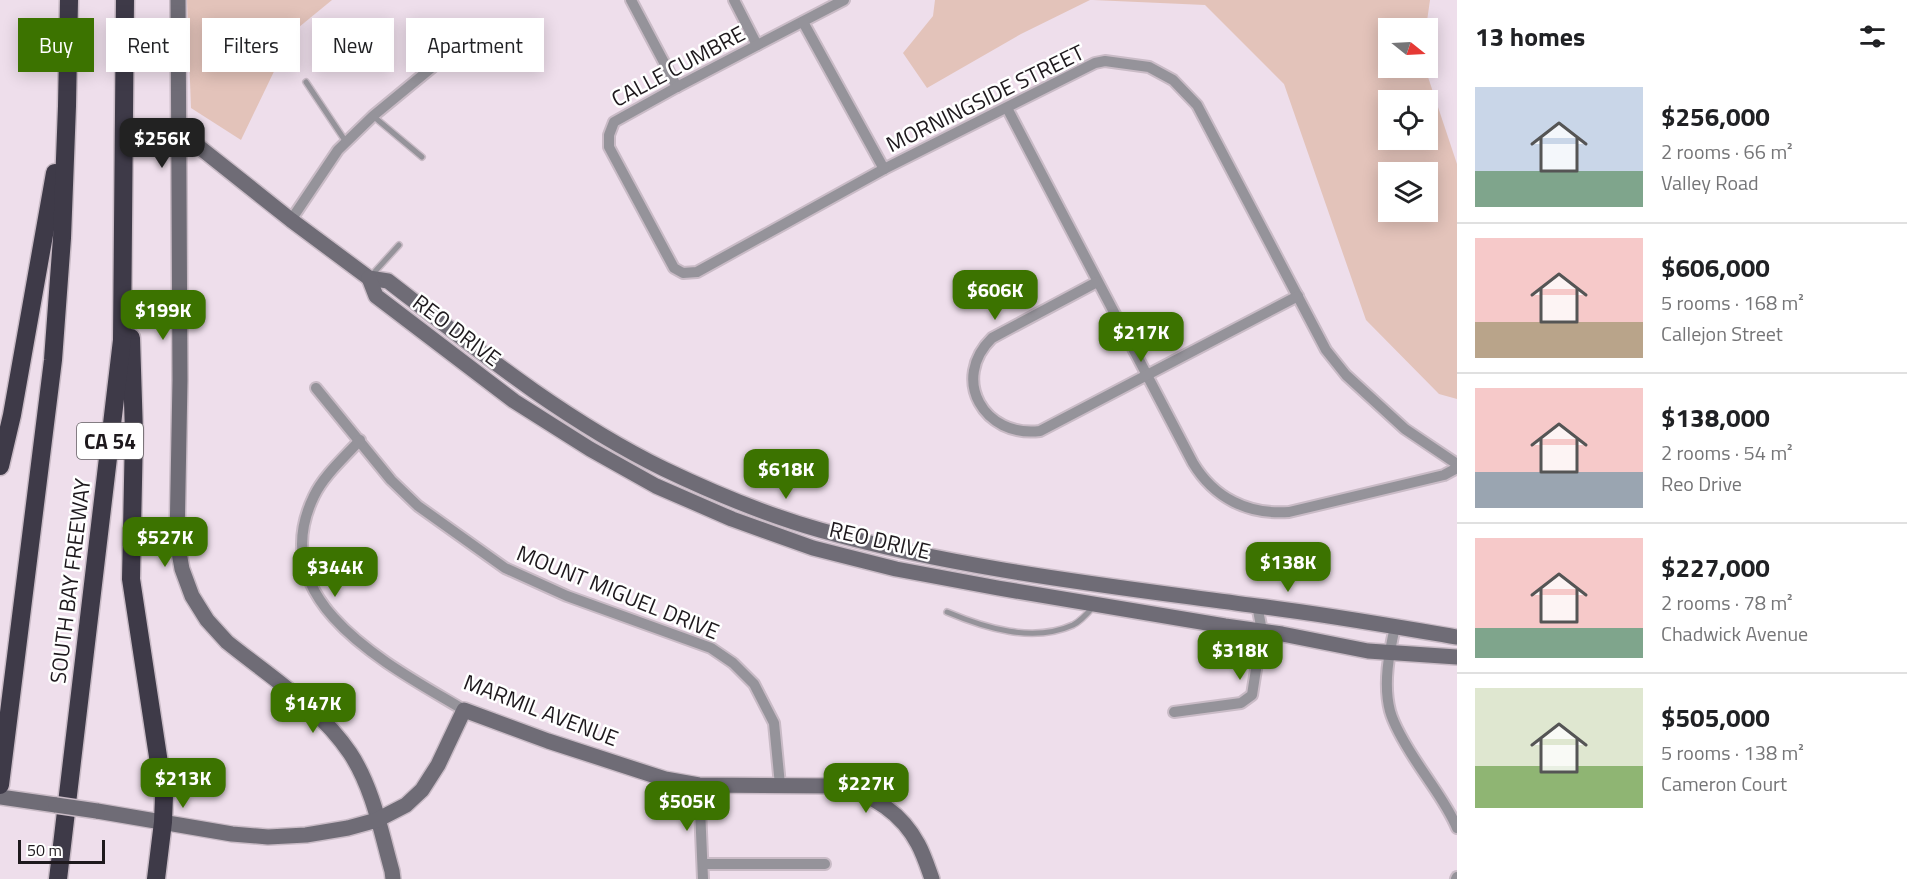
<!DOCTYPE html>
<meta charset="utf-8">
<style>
body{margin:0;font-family:"Titillium Web",sans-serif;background:#f6f6f6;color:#202124;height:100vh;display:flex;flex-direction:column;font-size:22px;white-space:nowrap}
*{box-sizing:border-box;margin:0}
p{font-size:20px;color:#757577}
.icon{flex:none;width:33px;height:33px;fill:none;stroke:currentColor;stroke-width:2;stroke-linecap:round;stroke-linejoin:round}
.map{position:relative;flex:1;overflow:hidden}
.panel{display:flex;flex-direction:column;background:#fff;width:450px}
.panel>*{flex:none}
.hud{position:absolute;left:18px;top:18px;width:570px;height:54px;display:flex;gap:12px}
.needle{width:39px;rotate:108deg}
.buttons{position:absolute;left:1378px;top:18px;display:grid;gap:12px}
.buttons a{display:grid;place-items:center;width:60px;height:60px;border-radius:0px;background:#fff;box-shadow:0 3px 15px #0003;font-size:30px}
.scale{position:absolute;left:18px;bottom:15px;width:87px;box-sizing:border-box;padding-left:6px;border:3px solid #1e191d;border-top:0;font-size:16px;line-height:21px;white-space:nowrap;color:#1e191d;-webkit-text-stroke:4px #fff;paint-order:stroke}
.price{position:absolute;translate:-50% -51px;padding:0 14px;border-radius:12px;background:#3c7300;color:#fff;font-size:20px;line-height:39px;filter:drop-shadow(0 2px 3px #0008)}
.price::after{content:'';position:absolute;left:50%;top:36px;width:18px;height:14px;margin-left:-9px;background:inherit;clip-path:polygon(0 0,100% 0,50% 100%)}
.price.active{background:#222;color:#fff}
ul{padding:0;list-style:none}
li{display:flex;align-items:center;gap:18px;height:150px;padding:0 18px}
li+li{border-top:2px solid #e0e0e0}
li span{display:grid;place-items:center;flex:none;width:168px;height:120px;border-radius:0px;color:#555}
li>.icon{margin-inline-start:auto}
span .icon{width:72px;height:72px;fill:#fffc;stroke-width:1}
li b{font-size:26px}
h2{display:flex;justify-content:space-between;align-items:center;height:72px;padding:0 18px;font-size:26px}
.chip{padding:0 21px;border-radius:0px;background:#fff;box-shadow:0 3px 15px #0003;font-size:21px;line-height:54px}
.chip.active{background:#3c7300;color:#fff}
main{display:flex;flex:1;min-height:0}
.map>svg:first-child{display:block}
</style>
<main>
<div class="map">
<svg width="1457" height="879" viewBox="0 0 1457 879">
<rect width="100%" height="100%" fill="#eedeeb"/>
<g fill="#e3c3ba" fill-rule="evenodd">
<polygon points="187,0 332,0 293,32 241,140 191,108"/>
<polygon points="935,0 1090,0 1021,34 927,88 903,53 933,16"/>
<path d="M1093,0h337l-4,28h-37v40h36l32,96v235l-18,-5 -73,-74 -82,-236 -79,-79zM1428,100v40h-39v-40zM1428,172v40h-39v-40z"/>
</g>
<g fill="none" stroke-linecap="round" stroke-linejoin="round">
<g stroke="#c9bbc6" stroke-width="8">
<g id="lane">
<polyline points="306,82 346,142"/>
<polyline points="373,116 422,157"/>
<polyline points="370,277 399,245"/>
<path d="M947,612c38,16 86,31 126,13 8,-4 14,-11 20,-18"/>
</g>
</g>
<g stroke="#c9bbc6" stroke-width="14">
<g id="street">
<polyline points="631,0 677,87"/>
<polyline points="734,0 757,45"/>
<polyline points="844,0 677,87 614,122 609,135 609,147 674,268 683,273 697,272 884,169 1095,63 1105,61 1149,67 1173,80 1197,105 1326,350 1346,375 1405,429 1457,464"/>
<polyline points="803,22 884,169"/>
<path d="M1007,108l186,355c21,35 55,52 96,49l155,-37 13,-7"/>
<polyline points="291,220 338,150 373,116 441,60 462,59"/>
<path d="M1097,282l-105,56c-42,41 -8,100 48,93l258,-135"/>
<polyline points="316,388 391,480 418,506 505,568 567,596 711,648 733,663 754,684 774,723 780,785"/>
<path d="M360,440c-15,17 -36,35 -46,56 -52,107 77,170 150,214"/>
<path d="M1395,627c-6,26 -12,57 -5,84 5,18 25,49 36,65 12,18 23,33 31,52"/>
<polyline points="1174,712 1241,703 1252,695 1262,631 1257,605"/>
<polyline points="699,785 703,879"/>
<polyline points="703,864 825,864"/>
<polyline points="1456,879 1457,877"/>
</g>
</g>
<g stroke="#c9bbc6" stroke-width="18">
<g id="secondary">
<path d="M178,0l2,380 -3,161 5,28 10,27 15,24 20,22c42,34 92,65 123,111 23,35 31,79 42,118l1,8"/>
<path d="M179,131l112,89 78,58 19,3c88,68 176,139 276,188 50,24 103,46 156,61 142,40 291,56 437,76 67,8 134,20 200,31"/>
<polyline points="369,278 376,296 514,401 590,449 656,486 732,519 813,548 896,569 998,588 1225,626 1282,634 1368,651 1457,657"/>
<polyline points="0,797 56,805"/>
<path d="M97,811l135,23 36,3 38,-2 42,-7 29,-8 29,-15 16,-15 16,-25 26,-55 84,31 117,38 34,6 138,1c34,8 64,26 81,58 6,11 10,24 14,35"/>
</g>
</g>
<g stroke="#c9bbc6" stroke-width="21">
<g id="highway">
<polyline points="131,338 134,433 131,579 164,796 163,822 156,879"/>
<polyline points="0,466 12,415 55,173"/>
<polyline points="0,785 53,360 62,238 67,106 69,0"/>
<polyline points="58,879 122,340 125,0"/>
</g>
</g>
<use href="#lane" stroke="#95939a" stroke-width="5"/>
<use href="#street" stroke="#95939a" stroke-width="10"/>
<use href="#secondary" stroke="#6f6c76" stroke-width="15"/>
<use href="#highway" stroke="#3e3a48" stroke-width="18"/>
<g stroke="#c9bbc6" stroke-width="18" stroke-linecap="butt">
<polyline id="secondary-bridge" points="56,805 97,811"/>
</g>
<use href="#secondary-bridge" stroke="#6f6c76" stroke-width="15"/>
</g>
<g text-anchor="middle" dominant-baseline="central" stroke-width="5" stroke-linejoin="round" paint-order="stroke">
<rect fill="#fff" stroke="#625e61" stroke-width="1.5" x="77" y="423" width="66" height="36" rx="4.5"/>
<g font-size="21" font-weight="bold" fill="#1e191d">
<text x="110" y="441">CA 54</text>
</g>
<g font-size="22" fill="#1e191d" stroke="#fff">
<text transform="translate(678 66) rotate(-28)">CALLE CUMBRE</text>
<text transform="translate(985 98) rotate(-26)">MORNINGSIDE STREET</text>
<text transform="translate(457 330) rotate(37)">REO DRIVE</text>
<text transform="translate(880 540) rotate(13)">REO DRIVE</text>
<text transform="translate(70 581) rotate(-83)">SOUTH BAY FREEWAY</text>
<text transform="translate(618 592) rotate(22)">MOUNT MIGUEL DRIVE</text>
<text transform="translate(541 710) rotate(21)">MARMIL AVENUE</text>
</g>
</g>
</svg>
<div class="buttons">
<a><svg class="needle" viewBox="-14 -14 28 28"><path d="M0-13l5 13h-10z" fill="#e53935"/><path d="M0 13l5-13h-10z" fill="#757577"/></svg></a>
<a><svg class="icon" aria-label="locate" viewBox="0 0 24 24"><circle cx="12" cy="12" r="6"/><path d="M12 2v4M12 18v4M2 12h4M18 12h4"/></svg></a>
<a><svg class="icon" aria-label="layers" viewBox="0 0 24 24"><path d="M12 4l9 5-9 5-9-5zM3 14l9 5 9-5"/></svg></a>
</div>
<div class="scale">50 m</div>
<b class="price active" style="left:162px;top:169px">$256K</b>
<b class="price" style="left:995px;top:321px">$606K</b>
<b class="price" style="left:163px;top:341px">$199K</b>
<b class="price" style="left:1141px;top:363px">$217K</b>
<b class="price" style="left:786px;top:500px">$618K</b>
<b class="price" style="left:165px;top:568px">$527K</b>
<b class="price" style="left:1288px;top:593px">$138K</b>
<b class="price" style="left:335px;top:598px">$344K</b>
<b class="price" style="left:1240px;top:681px">$318K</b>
<b class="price" style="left:313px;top:734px">$147K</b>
<b class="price" style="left:183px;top:809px">$213K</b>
<b class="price" style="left:866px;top:814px">$227K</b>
<b class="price" style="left:687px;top:832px">$505K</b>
<div class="hud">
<a class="chip active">Buy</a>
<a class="chip">Rent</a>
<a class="chip">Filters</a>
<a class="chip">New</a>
<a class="chip">Apartment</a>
</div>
</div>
<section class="panel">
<h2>13 homes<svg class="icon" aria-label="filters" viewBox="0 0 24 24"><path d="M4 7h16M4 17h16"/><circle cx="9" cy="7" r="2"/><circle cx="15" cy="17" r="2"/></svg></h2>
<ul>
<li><span style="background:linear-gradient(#c9d6e8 70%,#7fa58c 0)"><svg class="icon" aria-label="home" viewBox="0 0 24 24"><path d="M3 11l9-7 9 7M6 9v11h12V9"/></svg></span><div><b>$256,000</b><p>2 rooms · 66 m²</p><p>Valley Road</p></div></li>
<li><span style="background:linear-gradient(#f6c9c9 70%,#b9a48a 0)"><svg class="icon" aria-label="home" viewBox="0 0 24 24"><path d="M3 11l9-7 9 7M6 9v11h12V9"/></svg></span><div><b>$606,000</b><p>5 rooms · 168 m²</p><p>Callejon Street</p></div></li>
<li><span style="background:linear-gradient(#f6c9c9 70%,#9aa5b1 0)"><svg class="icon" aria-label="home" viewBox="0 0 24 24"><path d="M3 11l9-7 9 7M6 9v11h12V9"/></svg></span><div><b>$138,000</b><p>2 rooms · 54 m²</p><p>Reo Drive</p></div></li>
<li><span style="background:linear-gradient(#f6c9c9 75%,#7fa58c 0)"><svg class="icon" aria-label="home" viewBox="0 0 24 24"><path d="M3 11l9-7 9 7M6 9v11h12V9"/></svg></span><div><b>$227,000</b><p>2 rooms · 78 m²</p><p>Chadwick Avenue</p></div></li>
<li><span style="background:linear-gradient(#dfe7d0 65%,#8fb573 0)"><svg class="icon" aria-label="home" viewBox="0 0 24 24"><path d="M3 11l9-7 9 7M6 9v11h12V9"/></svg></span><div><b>$505,000</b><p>5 rooms · 138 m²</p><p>Cameron Court</p></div></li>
</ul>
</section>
</main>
